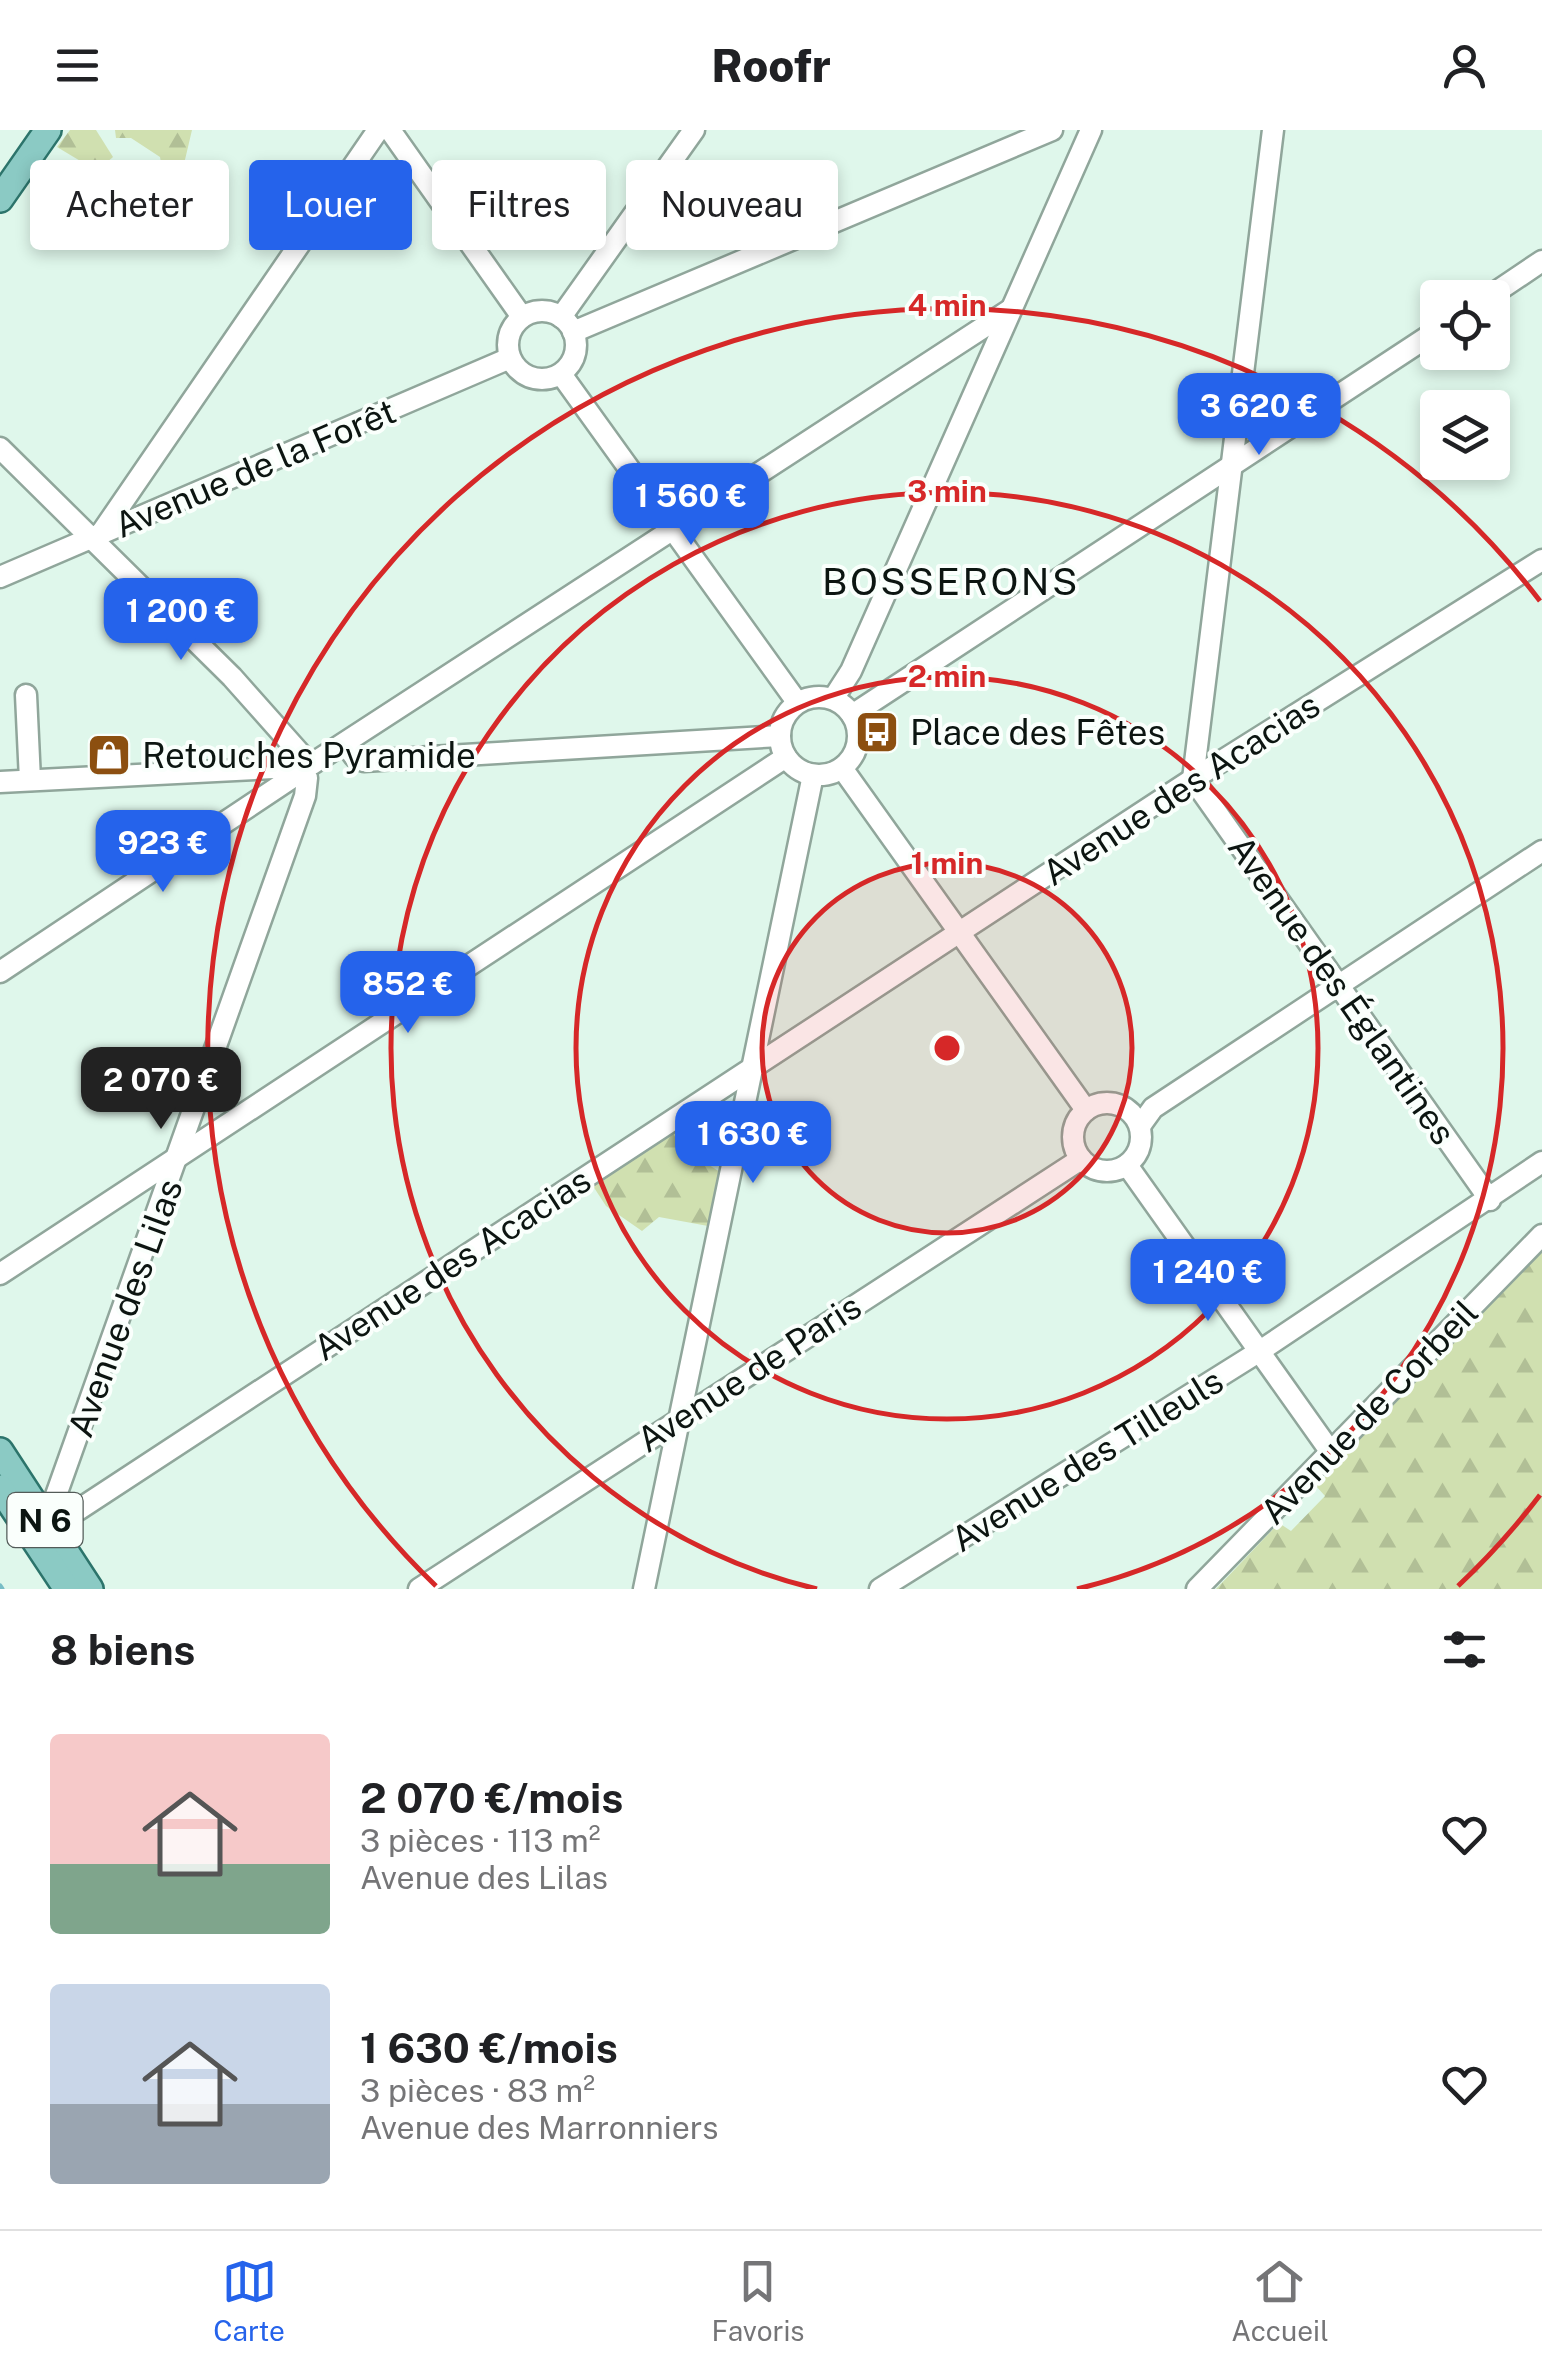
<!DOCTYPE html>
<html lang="fr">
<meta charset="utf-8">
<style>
body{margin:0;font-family:"Public Sans",sans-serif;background:#f2f2f2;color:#202124;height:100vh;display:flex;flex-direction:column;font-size:38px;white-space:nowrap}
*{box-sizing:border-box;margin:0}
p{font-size:32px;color:#757577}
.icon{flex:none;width:55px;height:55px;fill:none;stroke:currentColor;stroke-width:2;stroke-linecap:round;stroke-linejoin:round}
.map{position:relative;height:1459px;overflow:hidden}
.drawer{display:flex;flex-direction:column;background:#fff;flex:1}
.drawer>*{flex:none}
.top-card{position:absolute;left:30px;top:30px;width:1000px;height:90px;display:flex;gap:20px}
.controls{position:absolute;left:1420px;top:150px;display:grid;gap:20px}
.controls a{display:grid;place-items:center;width:90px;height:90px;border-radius:10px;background:#fff;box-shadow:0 5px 15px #0003;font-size:50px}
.price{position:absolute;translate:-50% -85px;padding:0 22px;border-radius:20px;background:#2563eb;color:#fff;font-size:32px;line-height:65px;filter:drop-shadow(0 2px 5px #0008)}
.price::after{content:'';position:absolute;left:50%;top:60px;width:30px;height:22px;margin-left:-15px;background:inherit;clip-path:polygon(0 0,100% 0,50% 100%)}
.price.current{background:#222;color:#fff}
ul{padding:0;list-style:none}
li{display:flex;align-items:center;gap:30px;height:250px;padding:0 50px}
li span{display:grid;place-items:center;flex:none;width:280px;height:200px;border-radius:10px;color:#555}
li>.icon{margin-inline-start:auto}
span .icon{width:120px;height:120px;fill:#fffc;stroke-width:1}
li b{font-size:42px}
h2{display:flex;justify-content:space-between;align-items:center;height:120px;padding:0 50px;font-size:42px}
.pill{padding:0 35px;border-radius:10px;background:#fff;box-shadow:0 5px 15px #0003;font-size:35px;line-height:90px}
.pill.current{background:#2563eb;color:#fff}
header{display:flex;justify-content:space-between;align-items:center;height:130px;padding:0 50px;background:#fff;font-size:45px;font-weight:800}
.dock{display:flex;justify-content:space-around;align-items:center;height:140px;border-top:2px solid #e0e0e0;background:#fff;font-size:28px;color:#757577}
.dock a{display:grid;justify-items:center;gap:5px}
.dock .current{color:#2563eb}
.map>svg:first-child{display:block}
</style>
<header><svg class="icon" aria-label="menu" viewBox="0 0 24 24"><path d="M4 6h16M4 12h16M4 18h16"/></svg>Roofr<svg class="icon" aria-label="person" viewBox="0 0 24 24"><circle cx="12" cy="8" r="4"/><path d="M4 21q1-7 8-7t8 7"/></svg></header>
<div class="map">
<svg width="1542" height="1459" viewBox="0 0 1542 1459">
<defs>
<pattern id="forest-firs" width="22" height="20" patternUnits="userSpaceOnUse" patternTransform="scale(2.5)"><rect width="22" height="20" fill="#d0e0b0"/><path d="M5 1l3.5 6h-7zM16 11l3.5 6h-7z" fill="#b1bf96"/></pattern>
</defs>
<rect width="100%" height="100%" fill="#dff7eb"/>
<g fill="url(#forest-firs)">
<polygon points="70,0 96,0 113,27 97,41 57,17"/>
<polygon points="115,0 192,0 184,34 169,55 165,54 160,27 131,8 116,8"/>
<polygon points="687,989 693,997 684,1019 720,1042 708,1096 659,1087 642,1101 606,1076 591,1053"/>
<polygon points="1542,1113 1542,1459 1216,1459 1279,1393 1291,1401 1325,1366 1316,1356"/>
</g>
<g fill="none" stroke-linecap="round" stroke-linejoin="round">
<polyline stroke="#78bdc6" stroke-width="5" points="0,1456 2,1459"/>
<g stroke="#90a69b" stroke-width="25">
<g id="minor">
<polyline points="390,0 522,187"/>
<polyline points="1273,0 1193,649 1490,1070"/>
<polyline points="1487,168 1542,131"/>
<circle cx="542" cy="215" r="34"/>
<polyline points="561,187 694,0"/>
<polyline points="573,202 1052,0"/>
<polyline points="561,244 797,572"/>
<polyline points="0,318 232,547 304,628"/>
<polyline points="102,402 378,0"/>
<polyline points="0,447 510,228"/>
<polyline points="26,565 30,650"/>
<circle cx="819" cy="606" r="39"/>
<polyline points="833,569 851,541 1091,0"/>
<polyline points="852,585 1438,200"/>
<polyline points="346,615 355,627 364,631 780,606"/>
<polyline points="312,634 1010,180"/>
<polyline points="842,638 1086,980"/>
<polyline points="0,652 293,637"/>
<polyline points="0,842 296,645"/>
<circle cx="1107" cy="1007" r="34"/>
<polyline points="1140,996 1153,978 1542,721"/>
<polyline points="1127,1035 1330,1321"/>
<polyline points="0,1144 786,627"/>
<polyline points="55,1368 305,666 307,648"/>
<polyline points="68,1381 78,1380 1193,649 1542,430"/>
<polyline points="419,1459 1081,1029"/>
<polyline points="644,1459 813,645"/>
<polyline points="880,1459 1260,1221 1542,1032"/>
<polyline points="1197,1459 1542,1105"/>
</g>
</g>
<g stroke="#2c746b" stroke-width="30">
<g id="major">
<polyline points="0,69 48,0"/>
<polyline points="0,1321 90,1459"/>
<polyline points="0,1358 67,1459"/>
</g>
</g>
<use href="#minor" stroke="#fff" stroke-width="20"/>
<use href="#major" stroke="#8bcac4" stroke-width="25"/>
</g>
<circle cx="947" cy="918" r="185" fill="#d62828" fill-opacity=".12"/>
<g fill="none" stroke="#d62828" stroke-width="5">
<circle cx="947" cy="918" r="185"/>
<circle cx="947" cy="918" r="371"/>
<path d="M817 1459A556 556 0 1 1 1077 1459"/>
<path d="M1540 1365A742 742 0 0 1 1458 1456M436 1456A742 742 0 1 1 1540 471"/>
</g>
<defs>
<g id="bus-square" transform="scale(2.25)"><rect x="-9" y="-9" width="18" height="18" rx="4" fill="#8c4f10" stroke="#fafffc"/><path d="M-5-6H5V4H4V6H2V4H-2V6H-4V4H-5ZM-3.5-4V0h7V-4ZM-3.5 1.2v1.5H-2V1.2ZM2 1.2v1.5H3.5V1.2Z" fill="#fff"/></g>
<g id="shop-square" transform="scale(2.25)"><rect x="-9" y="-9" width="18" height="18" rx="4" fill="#8c4f10" stroke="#fafffc"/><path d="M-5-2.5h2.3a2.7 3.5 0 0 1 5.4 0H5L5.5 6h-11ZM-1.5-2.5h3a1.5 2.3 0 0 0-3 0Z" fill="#fff"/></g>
</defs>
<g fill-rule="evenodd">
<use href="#bus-square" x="877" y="602"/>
<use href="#shop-square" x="109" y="625"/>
</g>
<g text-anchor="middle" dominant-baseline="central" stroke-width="8" stroke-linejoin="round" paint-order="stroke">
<rect fill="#fafffc" stroke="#535b58" stroke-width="2.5" x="7.5" y="1363" width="75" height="54" rx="8"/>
<g font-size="32" font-weight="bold" fill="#0c1511">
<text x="45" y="1390">N 6</text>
</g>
<g font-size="35" fill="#0c1511" stroke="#fafffc">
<text transform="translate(255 338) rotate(-23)">Avenue de la Forêt</text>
<text transform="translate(1181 659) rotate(-33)">Avenue des Acacias</text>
<text transform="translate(1342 860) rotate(55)">Avenue des Églantines</text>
<text transform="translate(452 1134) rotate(-33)">Avenue des Acacias</text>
<text transform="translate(125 1178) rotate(-70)">Avenue des Lilas</text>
<text transform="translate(749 1243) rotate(-33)">Avenue de Paris</text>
<text transform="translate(1369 1282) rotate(-46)">Avenue de Corbeil</text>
<text transform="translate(1087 1330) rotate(-32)">Avenue des Tilleuls</text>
</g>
<g font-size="35" fill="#0c1511" stroke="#fafffc" text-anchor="start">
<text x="910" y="602">Place des Fêtes</text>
<text x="142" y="625">Retouches Pyramide</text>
</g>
<g font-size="38" letter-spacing="2.5" fill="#0c1511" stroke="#fafffc">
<text x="951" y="451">BOSSERONS</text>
</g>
</g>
<circle cx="947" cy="918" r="15" fill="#d62828" stroke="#fafffc" stroke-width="5"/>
<g font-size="30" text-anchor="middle" font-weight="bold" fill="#d62828" stroke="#fafffc" stroke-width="8" stroke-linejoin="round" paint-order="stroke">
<text x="947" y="186">4 min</text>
<text x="947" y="372">3 min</text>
<text x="947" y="557">2 min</text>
<text x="947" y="744">1 min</text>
</g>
</svg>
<div class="controls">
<a><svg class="icon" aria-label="locate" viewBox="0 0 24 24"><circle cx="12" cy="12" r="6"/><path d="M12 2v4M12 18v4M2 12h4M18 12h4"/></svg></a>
<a><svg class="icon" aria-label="layers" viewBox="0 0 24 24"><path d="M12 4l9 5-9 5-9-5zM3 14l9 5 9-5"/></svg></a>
</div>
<b class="price" style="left:1259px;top:328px">3 620 €</b>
<b class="price" style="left:691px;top:418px">1 560 €</b>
<b class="price" style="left:181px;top:533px">1 200 €</b>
<b class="price" style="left:163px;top:765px">923 €</b>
<b class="price" style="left:408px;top:906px">852 €</b>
<b class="price current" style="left:161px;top:1002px">2 070 €</b>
<b class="price" style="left:753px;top:1056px">1 630 €</b>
<b class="price" style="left:1208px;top:1194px">1 240 €</b>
<div class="top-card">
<a class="pill">Acheter</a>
<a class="pill current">Louer</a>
<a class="pill">Filtres</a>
<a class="pill">Nouveau</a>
</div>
</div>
<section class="drawer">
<h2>8 biens<svg class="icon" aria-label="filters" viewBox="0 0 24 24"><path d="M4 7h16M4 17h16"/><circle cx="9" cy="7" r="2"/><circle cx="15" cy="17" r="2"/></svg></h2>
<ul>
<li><span style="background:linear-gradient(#f6c9c9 65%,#7fa58c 0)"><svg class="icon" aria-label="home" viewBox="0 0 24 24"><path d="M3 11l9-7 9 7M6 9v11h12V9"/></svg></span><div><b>2 070 €/mois</b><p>3 pièces · 113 m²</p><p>Avenue des Lilas</p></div><svg class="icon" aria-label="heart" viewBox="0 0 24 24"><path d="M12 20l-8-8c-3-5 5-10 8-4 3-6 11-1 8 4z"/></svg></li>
<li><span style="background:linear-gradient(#c9d6e8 60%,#9aa5b1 0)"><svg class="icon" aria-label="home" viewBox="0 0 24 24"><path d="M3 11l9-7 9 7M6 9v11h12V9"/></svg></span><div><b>1 630 €/mois</b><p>3 pièces · 83 m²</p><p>Avenue des Marronniers</p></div><svg class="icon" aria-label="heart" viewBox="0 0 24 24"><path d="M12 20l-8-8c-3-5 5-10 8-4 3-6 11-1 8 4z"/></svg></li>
</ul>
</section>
<nav class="dock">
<a class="current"><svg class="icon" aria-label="map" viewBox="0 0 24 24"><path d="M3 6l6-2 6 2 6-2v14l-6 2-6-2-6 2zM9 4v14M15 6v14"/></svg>Carte</a>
<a><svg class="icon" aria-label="saved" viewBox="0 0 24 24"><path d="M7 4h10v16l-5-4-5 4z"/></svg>Favoris</a>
<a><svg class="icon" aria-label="home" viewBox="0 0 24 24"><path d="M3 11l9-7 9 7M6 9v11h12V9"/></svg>Accueil</a>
</nav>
